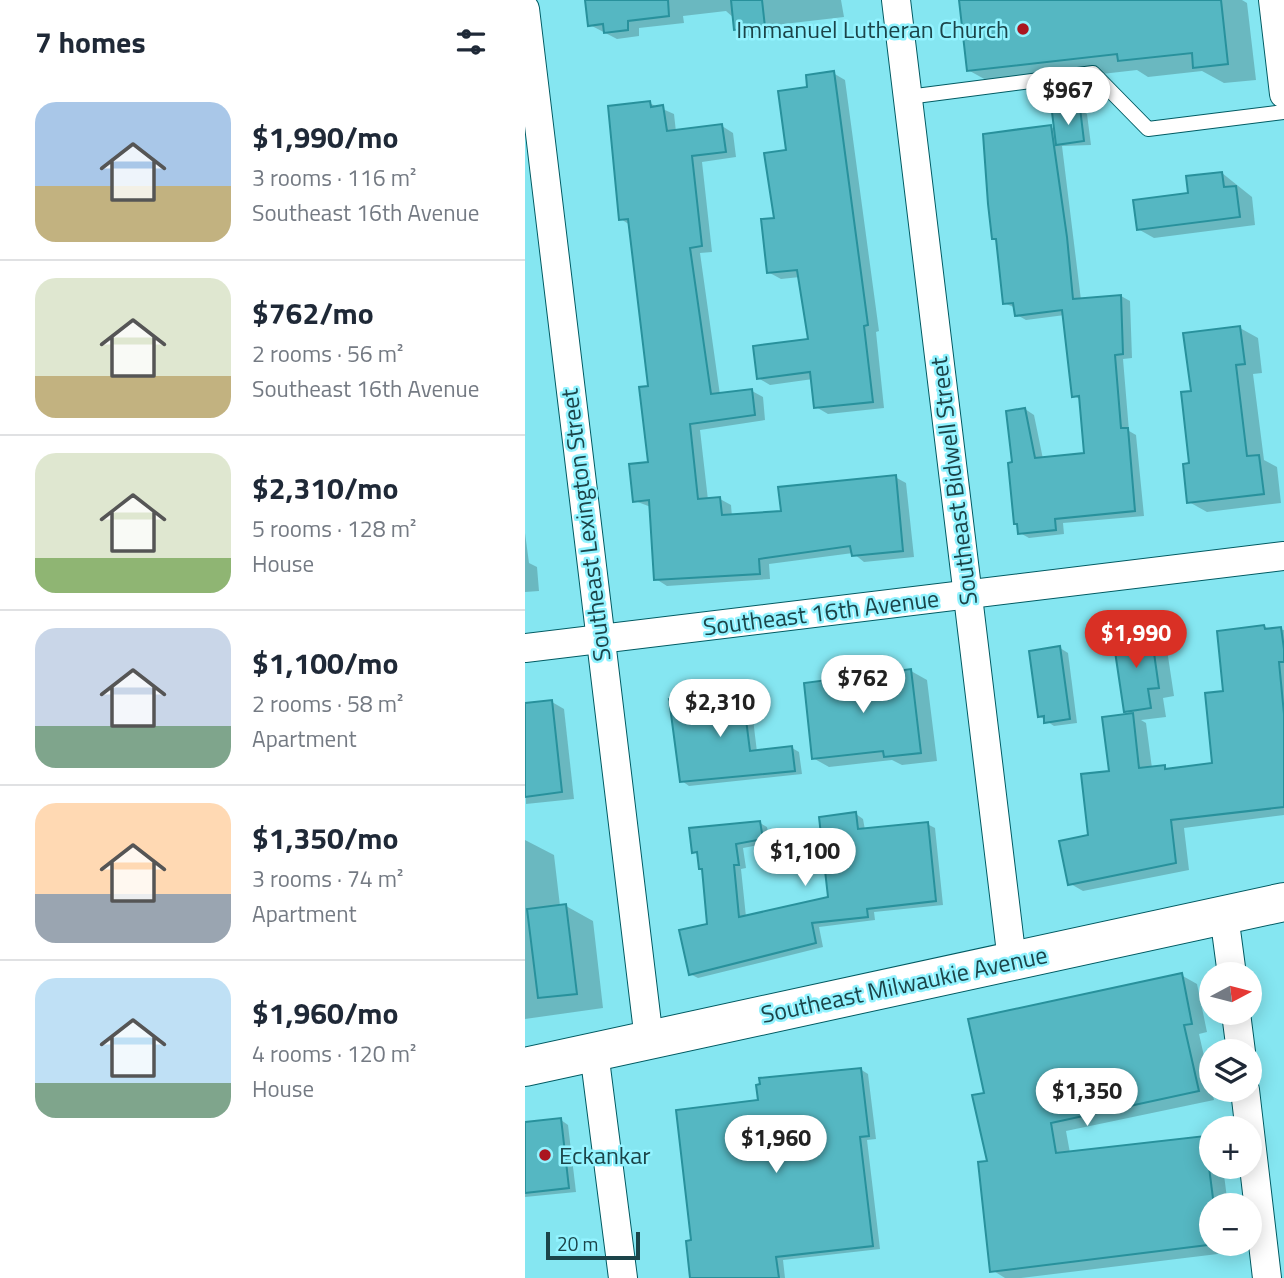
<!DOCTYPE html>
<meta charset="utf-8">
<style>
body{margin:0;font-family:"Titillium Web",sans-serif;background:#f2f2f3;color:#1f2937;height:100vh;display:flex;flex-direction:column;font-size:26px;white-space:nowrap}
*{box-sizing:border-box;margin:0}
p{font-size:23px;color:#747a83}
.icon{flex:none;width:38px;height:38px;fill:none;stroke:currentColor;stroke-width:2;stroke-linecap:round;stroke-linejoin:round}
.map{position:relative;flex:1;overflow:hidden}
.drawer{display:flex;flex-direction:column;background:#fff;width:525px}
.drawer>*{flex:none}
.needle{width:46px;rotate:83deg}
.controls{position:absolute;left:674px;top:962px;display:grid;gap:14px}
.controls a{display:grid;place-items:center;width:63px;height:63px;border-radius:50%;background:#fff;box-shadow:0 4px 18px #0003;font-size:35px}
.scale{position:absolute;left:21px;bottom:18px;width:94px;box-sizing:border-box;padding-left:7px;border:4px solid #1b4449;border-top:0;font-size:19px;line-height:24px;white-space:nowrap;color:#1b4449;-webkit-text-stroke:5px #93f3ff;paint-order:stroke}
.price{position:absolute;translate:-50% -60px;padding:0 16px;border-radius:24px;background:#fff;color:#222;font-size:23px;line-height:46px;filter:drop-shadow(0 2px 4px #0008)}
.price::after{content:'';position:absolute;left:50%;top:42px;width:21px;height:16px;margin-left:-10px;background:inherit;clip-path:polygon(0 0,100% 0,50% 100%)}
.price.current{background:#d93025;color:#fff}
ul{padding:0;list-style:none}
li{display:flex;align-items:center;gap:21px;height:175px;padding:0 35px}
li+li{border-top:2px solid #e0e1e3}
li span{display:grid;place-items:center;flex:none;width:196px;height:140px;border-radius:21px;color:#555}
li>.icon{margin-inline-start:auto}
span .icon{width:84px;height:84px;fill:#fffc;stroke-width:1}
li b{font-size:30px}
h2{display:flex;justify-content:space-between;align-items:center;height:84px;padding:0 35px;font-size:30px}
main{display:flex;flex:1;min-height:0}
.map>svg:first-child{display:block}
</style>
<main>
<section class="drawer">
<h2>7 homes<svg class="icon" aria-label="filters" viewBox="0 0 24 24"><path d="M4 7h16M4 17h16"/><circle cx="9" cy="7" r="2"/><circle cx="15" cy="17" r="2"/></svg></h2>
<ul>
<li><span style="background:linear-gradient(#a9c7e8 60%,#c2b280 0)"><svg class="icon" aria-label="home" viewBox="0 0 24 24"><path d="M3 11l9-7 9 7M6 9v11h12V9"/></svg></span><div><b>$1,990/mo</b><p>3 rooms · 116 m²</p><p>Southeast 16th Avenue</p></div></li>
<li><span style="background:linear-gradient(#dfe7d0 70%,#c2b280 0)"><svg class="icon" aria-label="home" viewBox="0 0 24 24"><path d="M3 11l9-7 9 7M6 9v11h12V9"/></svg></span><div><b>$762/mo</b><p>2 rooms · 56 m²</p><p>Southeast 16th Avenue</p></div></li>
<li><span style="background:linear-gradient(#dfe7d0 75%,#8fb573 0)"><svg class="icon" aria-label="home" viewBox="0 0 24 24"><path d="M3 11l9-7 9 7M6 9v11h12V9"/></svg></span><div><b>$2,310/mo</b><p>5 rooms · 128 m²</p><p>House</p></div></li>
<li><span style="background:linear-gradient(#c9d6e8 70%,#7fa58c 0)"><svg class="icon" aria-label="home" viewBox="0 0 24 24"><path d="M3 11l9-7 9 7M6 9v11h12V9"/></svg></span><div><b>$1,100/mo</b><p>2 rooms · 58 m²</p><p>Apartment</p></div></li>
<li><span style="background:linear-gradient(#ffd9b3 65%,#9aa5b1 0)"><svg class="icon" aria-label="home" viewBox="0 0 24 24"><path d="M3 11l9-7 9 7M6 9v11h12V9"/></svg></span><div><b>$1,350/mo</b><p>3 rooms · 74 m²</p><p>Apartment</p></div></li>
<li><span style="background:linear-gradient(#bfe0f5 75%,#7fa58c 0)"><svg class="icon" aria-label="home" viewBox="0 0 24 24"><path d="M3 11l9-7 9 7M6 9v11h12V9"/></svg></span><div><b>$1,960/mo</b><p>4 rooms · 120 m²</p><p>House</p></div></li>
</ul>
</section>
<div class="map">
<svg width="759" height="1278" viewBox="0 0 759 1278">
<rect width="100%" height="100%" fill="#85e6f1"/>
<g fill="#0003">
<polygon points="62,0 316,0 319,17 250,25 251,33 223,36 211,29 210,19 201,11 158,16 159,23 114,28 114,36 92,39 65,25"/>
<polygon points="435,0 717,0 722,3 731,80 699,83 677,71 623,77 612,70 472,86 443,70"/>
<polygon points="308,73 320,80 354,331 351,332 359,408 303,414 291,407 288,379 245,385 233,378 285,341 275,277 256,279 243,272 263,151 284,89"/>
<polygon points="124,103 149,114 151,132 197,126 208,133 211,157 177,162 187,252 175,253 195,395 227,391 238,397 240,420 175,430 183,500 195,499 206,505 207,517 258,513 370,477 381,483 389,557 339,562 328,553 244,564 245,579 142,586 131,579 126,507 110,501 125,463 125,388 105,225 96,219"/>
<polygon points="555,110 562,114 566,145 537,146 556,300 596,296 605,301 607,358 598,359 604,431 611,435 619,516 538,523 539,534 504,538 495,533 500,409 509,415 518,459 561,455 556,400 548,395 540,315 501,320 492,315 491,308 479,303 473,240 469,238 526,127 531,130"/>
<polygon points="697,173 727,197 730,225 629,238 613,229"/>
<polygon points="715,328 733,338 737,373 728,374 739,460 752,467 756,503 682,512 664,502 666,465"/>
<polygon points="0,533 4,563 12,567 14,591 0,592"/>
<polygon points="739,627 759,630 759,815 659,828 664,870 558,891 544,883 565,837 608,715 600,711 625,634 641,643 649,696 638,698 641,717 616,720 621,723 627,768 640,767 645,770 689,765 700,692"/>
<polygon points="535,648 543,653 552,723 529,726 514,716"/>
<polygon points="386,671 402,680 412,761 377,765 367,760 304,767 288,758"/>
<polygon points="217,689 225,694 232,752 267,748 274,752 277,774 164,786 157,781 154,700"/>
<polygon points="27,702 39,709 49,799 1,804 0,705"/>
<polygon points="331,814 338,819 340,830 402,824 410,828 418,905 349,912 350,920 294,927 298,947 173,978 165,974 184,925 179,870 176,868 174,855 169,852 235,823 242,827 245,843 218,848 221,868 216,869 221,917 305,898"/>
<polygon points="0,840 29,855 35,906 41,906 68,921 78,1008 0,1019"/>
<polygon points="656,975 672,984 682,1032 674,1034 689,1100 541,1131 545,1153 679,1138 686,1142 686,1167 698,1167 703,1206 686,1206 686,1244 707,1244 709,1252 496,1278 480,1278 467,1270 462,1094"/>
<polygon points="335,1069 343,1074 351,1139 342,1140 355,1249 258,1260 260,1278 167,1278 168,1242 235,1102 237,1086"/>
<polygon points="36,1120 43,1125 51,1192 0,1197 0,1124"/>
</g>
<g fill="#55b7c2" stroke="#28919c" stroke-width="2">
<polygon points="60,0 143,0 144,16 103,21 103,30 79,33 78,24 63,26"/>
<polygon points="206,0 237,0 240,27 209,30"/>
<polygon points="434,0 696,0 703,64 668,68 667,53 593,61 592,54 442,71"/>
<polygon points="309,71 343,325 339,326 348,402 289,408 285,372 232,379 228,346 283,339 272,270 242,273 236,219 249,218 239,153 261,150 253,91 282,87 281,75"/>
<polygon points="125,101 126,107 138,105 142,131 197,124 201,152 167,156 177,246 165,248 186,394 227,389 230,415 165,424 173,499 195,497 197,515 256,511 253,487 371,475 378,551 327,556 325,546 234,559 235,574 129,580 124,500 108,502 104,464 123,462 114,387 123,386 103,219 94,220 83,106"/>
<polygon points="555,108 559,141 531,145 527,112"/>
<polygon points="526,125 542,237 548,299 596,295 598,354 590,355 596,428 603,428 610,511 530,519 531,530 493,534 492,524 489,524 483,463 487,462 481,411 500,408 510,458 559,453 554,396 547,397 537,310 490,316 488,303 478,304 471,239 467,239 463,204 458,134"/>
<polygon points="697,172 699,187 711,186 715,217 612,230 608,200 663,193 661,176"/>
<polygon points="715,326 720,364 711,365 722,456 734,455 739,494 662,503 658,464 664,463 656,392 666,391 658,333"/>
<polygon points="739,625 740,629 756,627 759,649 759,662 754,662 759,714 759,807 646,820 651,863 543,885 534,841 563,835 556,774 584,771 577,717 608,713 614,768 640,765 640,769 687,763 680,693 698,691 692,631"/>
<polygon points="626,632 634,688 623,689 626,708 599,712 588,638"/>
<polygon points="535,646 545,719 519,723 519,716 513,717 504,651"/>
<polygon points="386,669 396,753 359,757 358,751 287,759 279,683"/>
<polygon points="217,688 225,751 267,746 270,771 155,782 144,699 152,698 152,695"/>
<polygon points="27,700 37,792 0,797 0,703"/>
<polygon points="331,812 333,829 403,822 411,901 342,909 343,917 287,923 291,943 164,975 154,930 182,924 177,869 174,869 172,852 167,853 164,828 235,821 238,839 211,844 214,865 209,865 214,917 303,897 294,817"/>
<polygon points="41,904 52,994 13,998 2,909"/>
<polygon points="657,973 667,1024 659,1025 674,1091 526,1123 531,1153 680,1136 689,1206 686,1206 686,1244 691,1244 465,1272 453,1162 462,1161 447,1095 459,1093 443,1019"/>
<polygon points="336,1068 344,1136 335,1137 348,1246 251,1257 254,1278 165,1278 161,1241 166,1240 151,1110 233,1100 231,1085 235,1084 234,1078"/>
<polygon points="36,1118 44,1188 0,1193 0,1122"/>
</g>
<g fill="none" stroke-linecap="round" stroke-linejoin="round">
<g stroke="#005b63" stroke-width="16">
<polyline id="service" points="383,97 568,73 623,129 759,112"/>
</g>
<g stroke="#005b63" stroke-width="30">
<g id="minor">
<polyline points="371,0 487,961"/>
<polyline points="748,0 759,94"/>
<polyline points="0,9 124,1040"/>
<polyline points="0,648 759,556"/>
<polyline points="699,915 707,975"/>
<polyline points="711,1013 716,1052"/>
<polyline points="69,1052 98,1278"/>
<polyline points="720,1090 742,1278"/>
</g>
</g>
<g stroke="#005b63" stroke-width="40">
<polyline id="secondary" points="0,1067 759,902"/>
</g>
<use href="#service" stroke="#fff" stroke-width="14"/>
<use href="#minor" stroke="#fff" stroke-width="28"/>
<use href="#secondary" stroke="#fff" stroke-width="38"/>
</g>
<g fill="#aa1620" stroke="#93f3ff" stroke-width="2.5">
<circle cx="498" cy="29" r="7"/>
<circle cx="20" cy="1155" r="7"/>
</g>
<g text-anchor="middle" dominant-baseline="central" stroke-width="5" stroke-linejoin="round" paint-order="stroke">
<g font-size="24" fill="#1b4449" stroke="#93f3ff" text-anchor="end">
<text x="484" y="29">Immanuel Lutheran Church</text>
<text x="34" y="1155" text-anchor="start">Eckankar</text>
</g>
<g font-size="24" fill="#1b4449" stroke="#93f3ff">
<text transform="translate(428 481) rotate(-97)">Southeast Bidwell Street</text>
<text transform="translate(60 525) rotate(-97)">Southeast Lexington Street</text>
<text transform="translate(296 612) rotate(-7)">Southeast 16th Avenue</text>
<text transform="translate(379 984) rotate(-12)">Southeast Milwaukie Avenue</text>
</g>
</g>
</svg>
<div class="controls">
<a><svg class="needle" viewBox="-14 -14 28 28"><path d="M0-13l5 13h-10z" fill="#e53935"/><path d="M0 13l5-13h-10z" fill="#747a83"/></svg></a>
<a><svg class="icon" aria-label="layers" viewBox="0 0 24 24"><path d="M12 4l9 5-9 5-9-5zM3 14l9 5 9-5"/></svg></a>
<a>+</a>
<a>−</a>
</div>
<div class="scale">20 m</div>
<b class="price" style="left:543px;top:127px">$967</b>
<b class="price current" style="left:611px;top:670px">$1,990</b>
<b class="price" style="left:338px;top:715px">$762</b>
<b class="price" style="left:195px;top:739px">$2,310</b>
<b class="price" style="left:280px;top:888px">$1,100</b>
<b class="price" style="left:562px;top:1128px">$1,350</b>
<b class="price" style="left:251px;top:1175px">$1,960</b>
</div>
</main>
